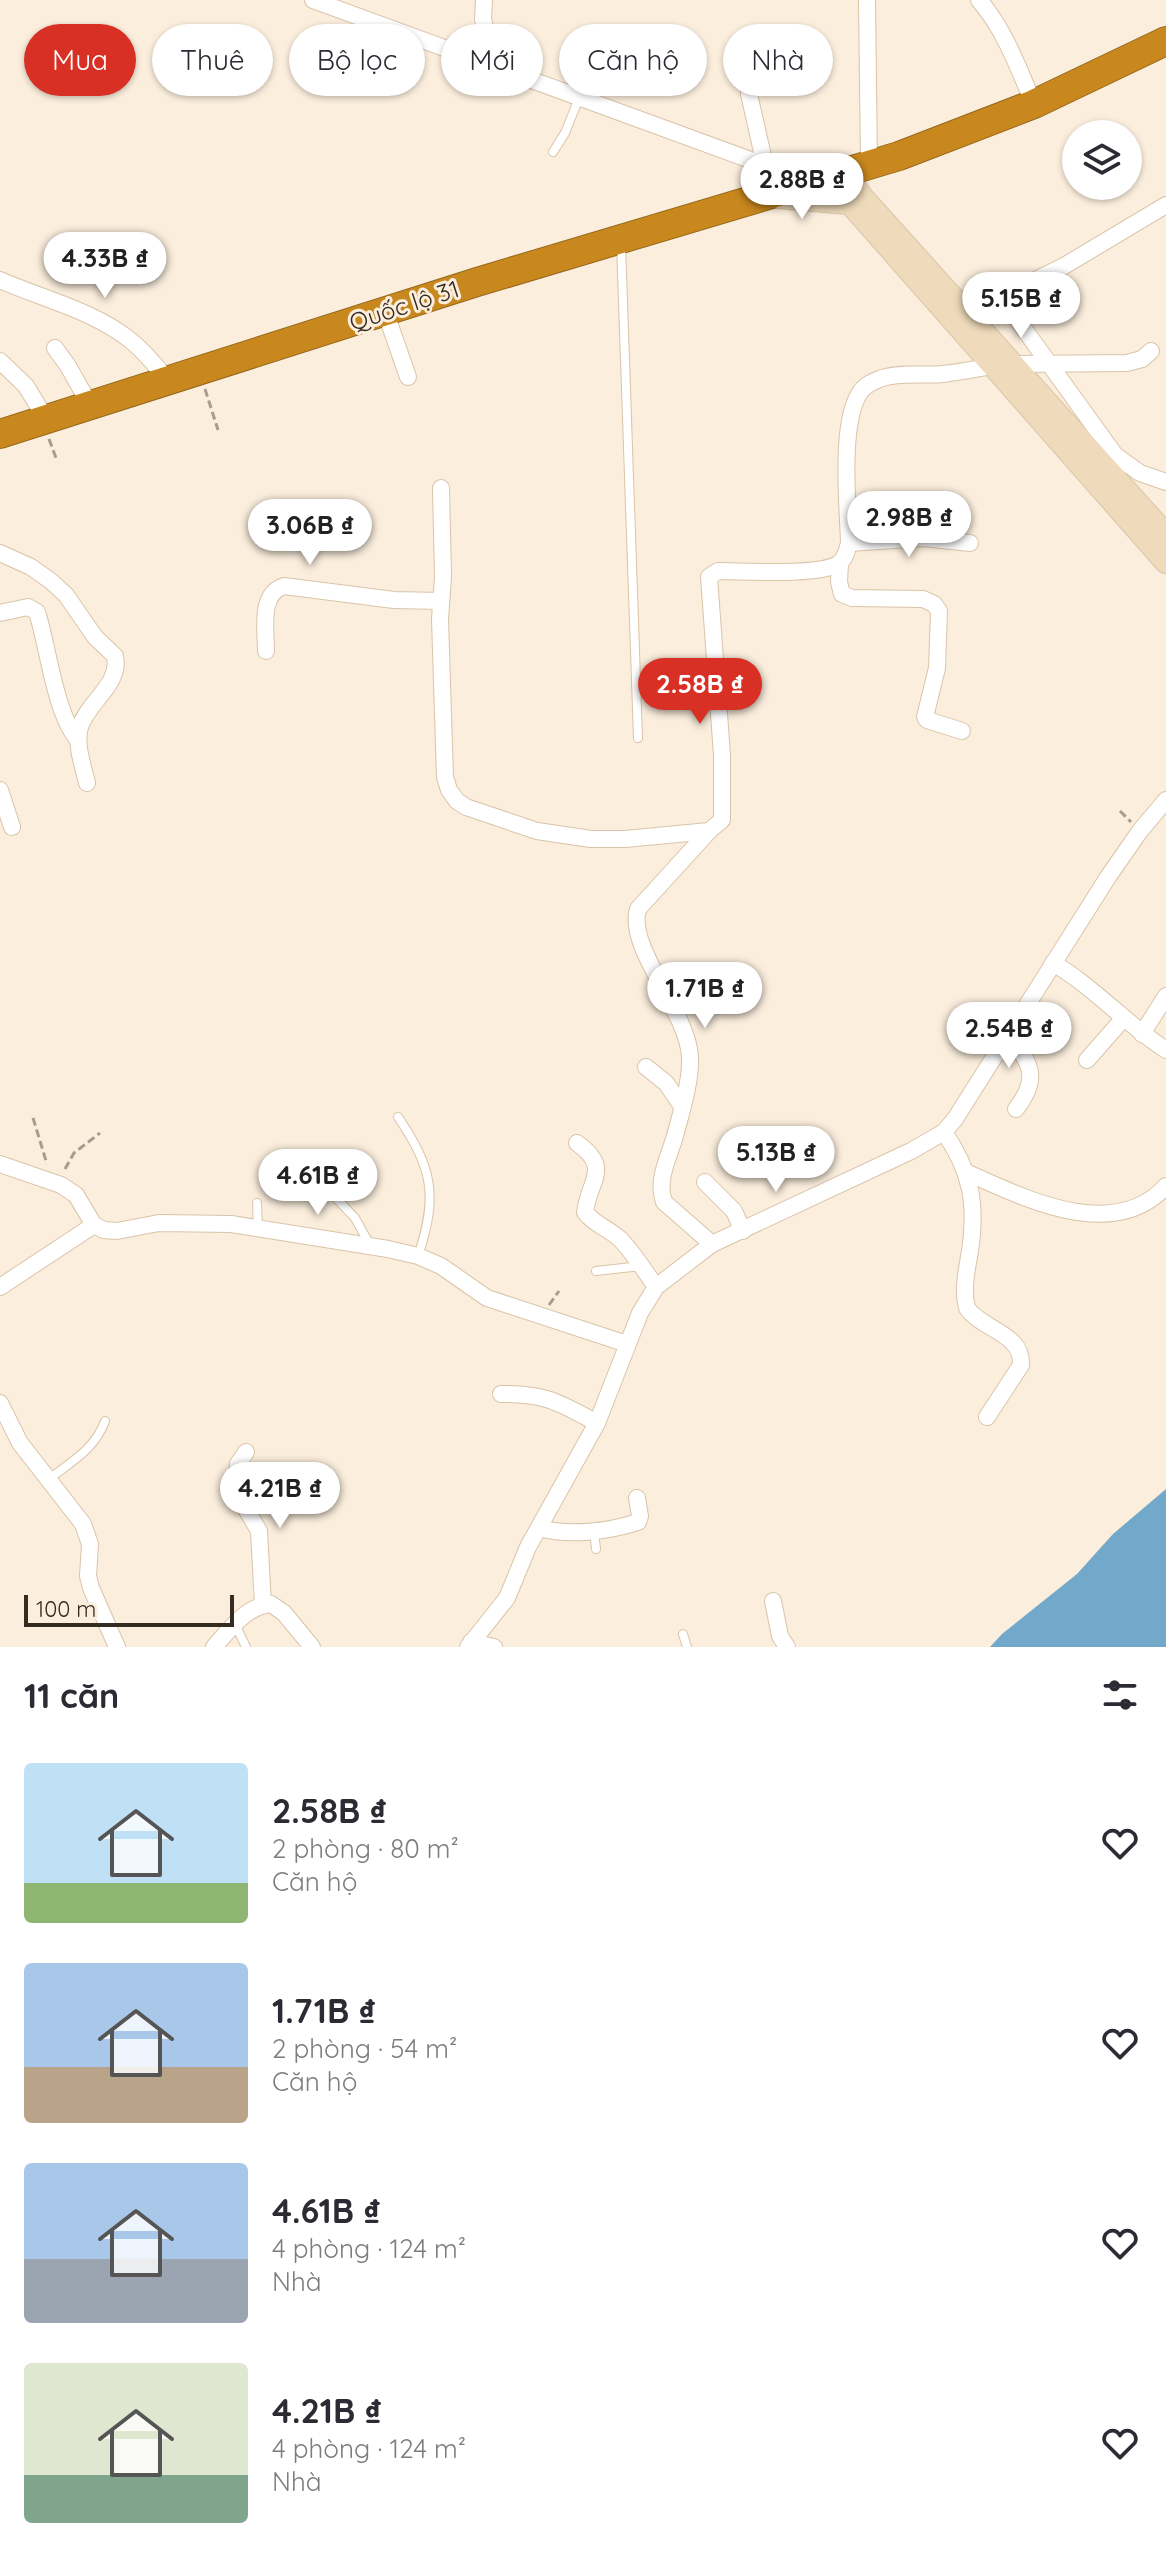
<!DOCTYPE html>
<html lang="vi">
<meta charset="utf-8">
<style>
body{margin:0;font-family:Quicksand,sans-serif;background:#f2f2f3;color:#2b2b33;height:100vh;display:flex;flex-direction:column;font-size:30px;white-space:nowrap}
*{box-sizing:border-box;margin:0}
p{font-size:26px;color:#7c7c81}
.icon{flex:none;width:44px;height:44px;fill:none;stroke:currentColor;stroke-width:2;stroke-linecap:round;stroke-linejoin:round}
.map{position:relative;height:1647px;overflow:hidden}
.details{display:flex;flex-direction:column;background:#fff;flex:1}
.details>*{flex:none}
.top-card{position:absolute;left:24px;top:24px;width:1118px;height:72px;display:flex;gap:16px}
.buttons{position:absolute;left:1062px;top:120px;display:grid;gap:16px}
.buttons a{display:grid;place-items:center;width:80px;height:80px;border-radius:50%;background:#fff;box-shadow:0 2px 6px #0004;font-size:40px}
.scale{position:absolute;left:24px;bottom:20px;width:210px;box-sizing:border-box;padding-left:8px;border:4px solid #352c21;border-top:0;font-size:22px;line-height:28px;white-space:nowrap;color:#352c21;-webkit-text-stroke:6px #fbeedd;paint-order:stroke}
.price{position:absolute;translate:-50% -68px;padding:0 18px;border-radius:28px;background:#fff;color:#222;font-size:26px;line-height:52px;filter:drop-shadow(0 2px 4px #0008)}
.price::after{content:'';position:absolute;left:50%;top:48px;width:24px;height:18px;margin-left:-12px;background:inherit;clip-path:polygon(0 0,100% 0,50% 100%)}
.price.current{background:#d93025;color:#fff}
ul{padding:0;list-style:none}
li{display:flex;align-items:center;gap:24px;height:200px;padding:0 24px}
li span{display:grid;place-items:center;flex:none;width:224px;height:160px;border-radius:8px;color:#555}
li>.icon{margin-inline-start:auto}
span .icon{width:96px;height:96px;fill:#fffc;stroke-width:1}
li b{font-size:34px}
h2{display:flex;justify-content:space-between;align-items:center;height:96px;padding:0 24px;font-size:34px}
.pill{padding:0 28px;border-radius:36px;background:#fff;box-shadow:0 2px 6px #0004;font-size:28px;line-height:72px}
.pill.current{background:#d93025;color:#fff}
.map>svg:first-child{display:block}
</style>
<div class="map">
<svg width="1166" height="1647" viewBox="0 0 1166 1647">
<rect width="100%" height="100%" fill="#fbeedd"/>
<polygon fill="#72a8c9" points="1166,1489 1166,1647 990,1647 1002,1634 1077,1574 1113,1534"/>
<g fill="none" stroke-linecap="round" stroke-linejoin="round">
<g stroke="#dac4a8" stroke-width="10">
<g id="lane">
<polyline points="553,152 565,133 579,98"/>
<polyline points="621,244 638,738"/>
<path d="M398,1117c35,52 40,79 20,139"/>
<polyline points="335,1197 355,1218 370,1245"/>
<polyline points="257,1203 258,1228"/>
<polyline points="596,1271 641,1266"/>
<path d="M49,1479c22,-17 46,-30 56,-58"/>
<polyline points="594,1531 596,1549"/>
<polyline points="235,1624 246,1647"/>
<polyline points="683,1634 687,1647"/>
</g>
</g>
<g stroke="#dac4a8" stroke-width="18">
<g id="street">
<polyline points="313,0 808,181"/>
<polyline points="484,0 483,19 495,66"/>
<polyline points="867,0 869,164"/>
<path d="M979,0c26,30 39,68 55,104"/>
<polyline points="747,47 749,94 765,165"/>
<polyline points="1166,205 1064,266 1001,297 1115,455 1140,473 1166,482"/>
<path d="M0,280c43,19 92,30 130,60 14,11 26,26 38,40"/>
<polyline points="385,311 408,377"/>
<polyline points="55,348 68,366 90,405"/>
<polyline points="0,361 26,386 46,419"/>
<polyline points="1012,364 1127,363 1142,359 1151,351"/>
<path d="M441,488l2,89 -3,42 5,158 4,13 8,11 9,6 71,24 54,8h34l84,-8 13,-11v-65l-13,-178 9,-6c26,0 100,5 120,-7 7,-4 9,-13 11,-21 -1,-37 -10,-122 12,-152 5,-7 14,-10 21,-13 20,-6 41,-2 61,-4 17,-2 33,-5 49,-8"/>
<polyline points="849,543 924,538 970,543"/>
<path d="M0,553l31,14 21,15 14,13 29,42 20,19c6,29 -27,45 -35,71 -5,18 3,38 7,56"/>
<polyline points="840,563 839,582 842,594 852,598 923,599 934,604 939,611 937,668 925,717 927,720 962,731"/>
<path d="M0,613l28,-6 9,5c11,34 18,102 41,128"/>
<path d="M266,651c0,-22 -7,-57 18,-65l110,14 47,1"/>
<polyline points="0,790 12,827"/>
<path d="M709,831l-71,78c-12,38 50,103 52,148 1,25 -9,56 -15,79 -6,21 -19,44 -11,66l48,42"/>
<path d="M1053,963c41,24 73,61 113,87"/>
<path d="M1008,1034c22,29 33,43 8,75"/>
<polyline points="1142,1034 1166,996"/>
<polyline points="1087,1060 1123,1019"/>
<polyline points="646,1067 666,1083 681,1105"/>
<path d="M944,1132c27,39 33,72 26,119 -3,18 -8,39 -3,57 15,22 56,25 54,57l-34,52"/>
<path d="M577,1143c35,25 12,37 8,69 8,12 25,17 36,28 13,14 24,31 35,47"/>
<polyline points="0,1164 61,1185 76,1195 94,1225 104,1230 117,1231 159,1223 231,1224 388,1249 418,1256 441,1266 487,1298 627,1344"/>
<path d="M968,1173c58,26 146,70 198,13"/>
<polyline points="705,1182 734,1211 743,1231"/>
<polyline points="0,1287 94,1225"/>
<path d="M501,1394c44,-1 59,9 96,29"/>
<polyline points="0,1403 20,1443 83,1524 90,1544 88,1576 91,1588 117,1647"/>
<polyline points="246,1452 238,1464 237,1474 242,1502 259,1531 263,1605"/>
<path d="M539,1528c30,8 68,4 99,-6l2,-6 -3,-18"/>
<polyline points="773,1601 780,1636 787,1647"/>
<polyline points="471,1642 494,1647"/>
<path d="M214,1647c15,-17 32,-41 57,-43l13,9 28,34"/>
<polyline points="468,1647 507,1598 528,1547 597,1423 640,1313 656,1287 712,1244 911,1151 944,1132 955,1119 1108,877 1140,831 1166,800"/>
</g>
</g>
<g stroke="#dac4a8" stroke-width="24">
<g id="secondary">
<polyline points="843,172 862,197 1166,535"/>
<polyline points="827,177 1166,562"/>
<polyline points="779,197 848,203"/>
</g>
</g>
<g stroke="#95681e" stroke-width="30">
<polyline id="highway" points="0,434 477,282 899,156 1034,104 1166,41"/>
</g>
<g stroke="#a79c8e" stroke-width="3" stroke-dasharray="8 4" stroke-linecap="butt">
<polyline points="205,389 218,430"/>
<polyline points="49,439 56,458"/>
<polyline points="1120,811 1131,822"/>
<polyline points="33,1118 47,1164"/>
<polyline points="65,1169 74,1153 100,1133"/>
<polyline points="549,1305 559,1291"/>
</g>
<use href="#lane" stroke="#fff" stroke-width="8"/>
<use href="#street" stroke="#fff" stroke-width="16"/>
<use href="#secondary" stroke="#efdbbb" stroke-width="22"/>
<use href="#highway" stroke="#c9881d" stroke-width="28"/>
</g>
<g text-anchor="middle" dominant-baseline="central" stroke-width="6" stroke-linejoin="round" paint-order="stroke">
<g font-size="24" fill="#352c21" stroke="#fbeedd">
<text transform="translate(404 305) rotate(-18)">Quốc lộ 31</text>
</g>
</g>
</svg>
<div class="buttons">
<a><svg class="icon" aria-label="layers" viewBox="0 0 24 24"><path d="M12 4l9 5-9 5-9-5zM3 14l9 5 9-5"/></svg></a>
</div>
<div class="scale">100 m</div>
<b class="price" style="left:802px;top:221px">2.88B ₫</b>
<b class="price" style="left:105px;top:300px">4.33B ₫</b>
<b class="price" style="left:1021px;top:340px">5.15B ₫</b>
<b class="price" style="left:909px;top:559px">2.98B ₫</b>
<b class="price" style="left:310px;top:567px">3.06B ₫</b>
<b class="price current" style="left:700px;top:726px">2.58B ₫</b>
<b class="price" style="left:705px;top:1030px">1.71B ₫</b>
<b class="price" style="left:1009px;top:1070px">2.54B ₫</b>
<b class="price" style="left:776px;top:1194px">5.13B ₫</b>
<b class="price" style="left:318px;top:1217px">4.61B ₫</b>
<b class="price" style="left:280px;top:1530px">4.21B ₫</b>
<div class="top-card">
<a class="pill current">Mua</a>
<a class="pill">Thuê</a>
<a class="pill">Bộ lọc</a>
<a class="pill">Mới</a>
<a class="pill">Căn hộ</a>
<a class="pill">Nhà</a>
</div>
</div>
<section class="details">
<h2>11 căn<svg class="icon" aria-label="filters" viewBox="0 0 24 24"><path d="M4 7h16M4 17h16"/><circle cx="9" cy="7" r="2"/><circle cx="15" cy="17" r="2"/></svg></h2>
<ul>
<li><span style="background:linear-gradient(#bfe0f5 75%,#8fb573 0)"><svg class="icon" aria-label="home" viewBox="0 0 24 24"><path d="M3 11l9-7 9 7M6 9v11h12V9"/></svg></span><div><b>2.58B ₫</b><p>2 phòng · 80 m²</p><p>Căn hộ</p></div><svg class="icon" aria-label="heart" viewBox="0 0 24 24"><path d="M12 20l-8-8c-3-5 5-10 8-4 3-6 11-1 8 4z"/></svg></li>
<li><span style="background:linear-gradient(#a9c7e8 65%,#b9a48a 0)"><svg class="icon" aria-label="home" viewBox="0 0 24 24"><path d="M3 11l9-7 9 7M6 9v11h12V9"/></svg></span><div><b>1.71B ₫</b><p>2 phòng · 54 m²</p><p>Căn hộ</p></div><svg class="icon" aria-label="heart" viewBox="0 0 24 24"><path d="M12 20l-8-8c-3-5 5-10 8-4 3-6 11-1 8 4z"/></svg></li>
<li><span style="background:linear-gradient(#a9c7e8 60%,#9aa5b1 0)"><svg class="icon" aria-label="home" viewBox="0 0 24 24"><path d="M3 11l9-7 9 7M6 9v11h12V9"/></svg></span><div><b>4.61B ₫</b><p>4 phòng · 124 m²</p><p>Nhà</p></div><svg class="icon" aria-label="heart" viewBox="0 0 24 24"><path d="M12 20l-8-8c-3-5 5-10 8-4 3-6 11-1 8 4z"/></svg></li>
<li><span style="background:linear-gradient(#dfe7d0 70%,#7fa58c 0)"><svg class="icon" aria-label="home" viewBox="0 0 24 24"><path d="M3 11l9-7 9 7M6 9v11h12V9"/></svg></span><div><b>4.21B ₫</b><p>4 phòng · 124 m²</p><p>Nhà</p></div><svg class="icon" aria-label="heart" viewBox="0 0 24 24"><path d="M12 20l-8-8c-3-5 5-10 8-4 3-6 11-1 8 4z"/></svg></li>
</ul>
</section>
